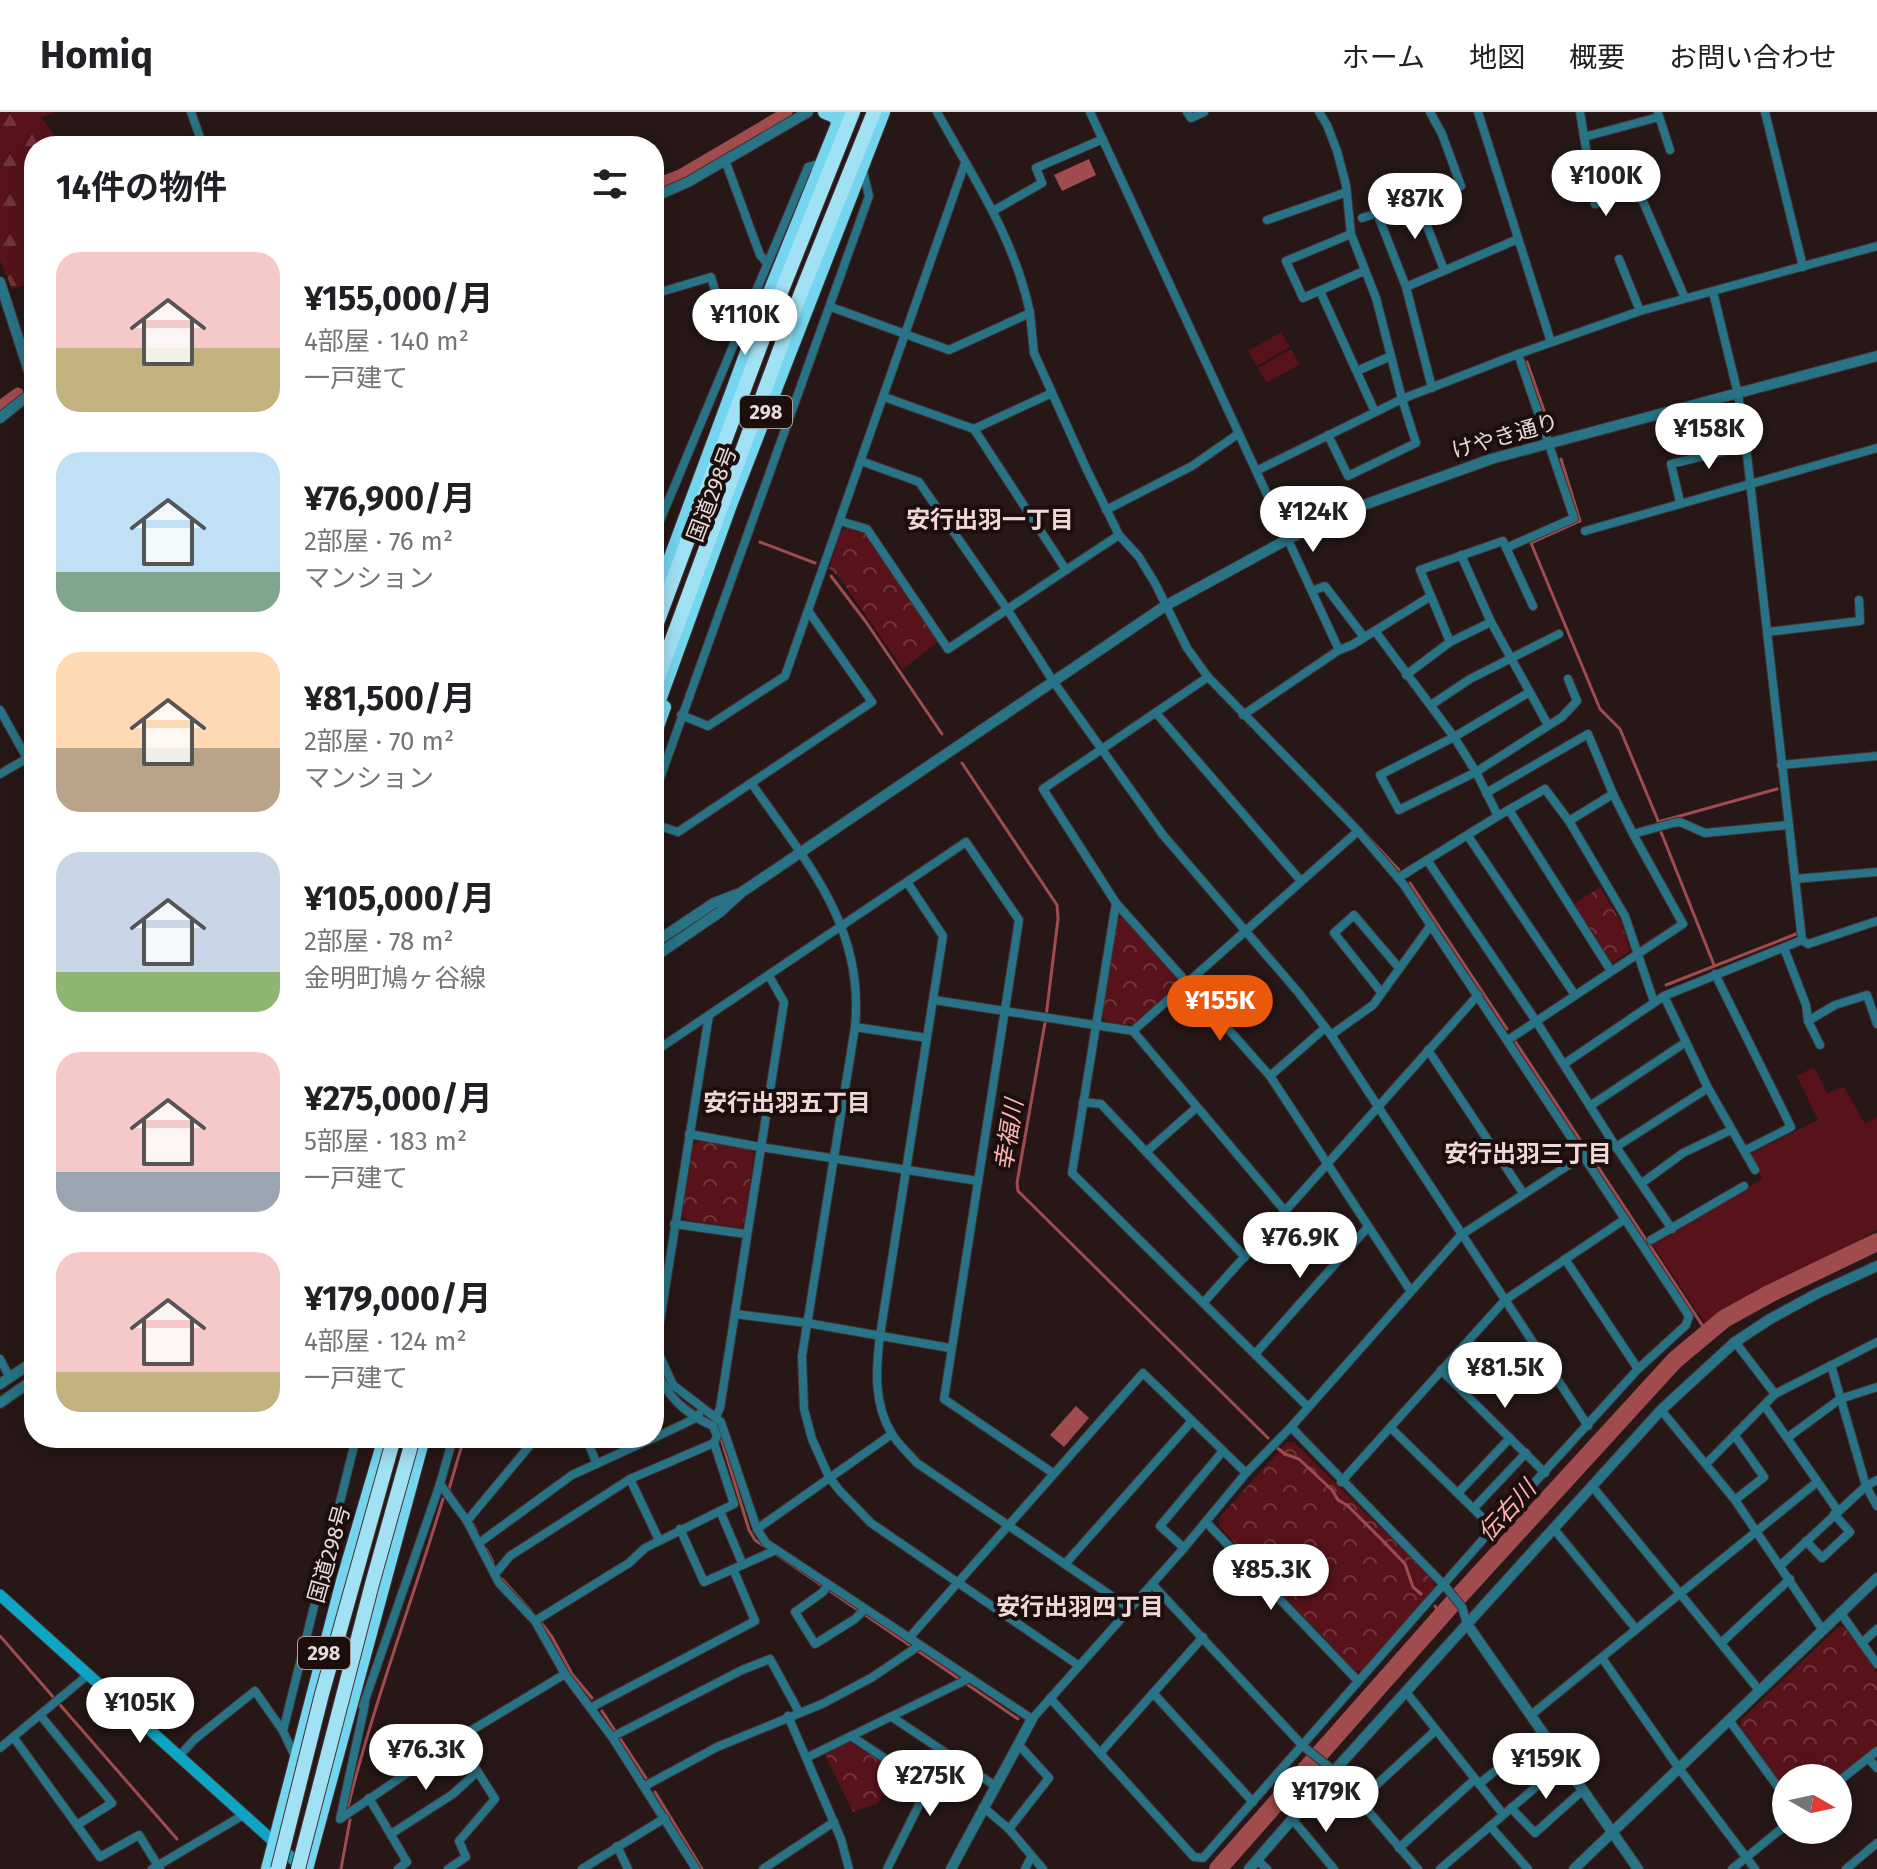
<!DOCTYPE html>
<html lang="ja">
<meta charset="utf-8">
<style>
body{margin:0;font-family:"Fira Sans","Noto Sans JP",sans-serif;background:#f2f2f2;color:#202124;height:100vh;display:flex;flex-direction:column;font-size:30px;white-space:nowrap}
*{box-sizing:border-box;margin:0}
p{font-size:26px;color:#757577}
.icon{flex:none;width:44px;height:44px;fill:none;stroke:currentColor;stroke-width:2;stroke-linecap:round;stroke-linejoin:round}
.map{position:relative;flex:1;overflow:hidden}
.panel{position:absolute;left:24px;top:24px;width:640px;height:1312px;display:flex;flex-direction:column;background:#fff;border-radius:32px;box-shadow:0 4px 20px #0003}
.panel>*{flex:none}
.needle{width:52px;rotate:99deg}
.controls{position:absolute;left:1772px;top:1652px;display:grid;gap:16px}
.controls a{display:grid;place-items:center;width:80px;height:80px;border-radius:50%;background:#fff;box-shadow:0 4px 20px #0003;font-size:40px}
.price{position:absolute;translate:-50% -68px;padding:0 18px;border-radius:28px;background:#fff;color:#222;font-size:26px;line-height:52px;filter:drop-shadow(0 2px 4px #0008)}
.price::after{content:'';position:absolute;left:50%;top:48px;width:24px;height:18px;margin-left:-12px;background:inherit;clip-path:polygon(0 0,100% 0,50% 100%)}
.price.active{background:#ea580c;color:#fff}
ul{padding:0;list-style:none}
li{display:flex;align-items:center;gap:24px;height:200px;padding:0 32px}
li span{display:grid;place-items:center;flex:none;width:224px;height:160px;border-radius:24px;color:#555}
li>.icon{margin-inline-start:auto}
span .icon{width:96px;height:96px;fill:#fffc;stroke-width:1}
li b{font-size:34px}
h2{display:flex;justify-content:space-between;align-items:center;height:96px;padding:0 32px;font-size:34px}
header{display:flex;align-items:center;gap:48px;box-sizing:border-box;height:112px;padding:0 40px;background:#fff;border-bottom:2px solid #e0e0e0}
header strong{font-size:38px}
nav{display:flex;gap:44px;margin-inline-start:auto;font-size:28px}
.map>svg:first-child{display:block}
</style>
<header>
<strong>Homiq</strong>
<nav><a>ホーム</a><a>地図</a><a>概要</a><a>お問い合わせ</a></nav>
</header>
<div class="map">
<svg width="1877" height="1757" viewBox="0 0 1877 1757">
<defs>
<pattern id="forest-firs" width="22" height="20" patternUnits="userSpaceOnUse" patternTransform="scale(2)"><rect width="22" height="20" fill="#58131a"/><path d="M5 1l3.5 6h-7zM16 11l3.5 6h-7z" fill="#70353b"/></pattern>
<pattern id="park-crowns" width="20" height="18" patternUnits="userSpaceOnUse" patternTransform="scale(2)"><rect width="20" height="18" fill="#58131a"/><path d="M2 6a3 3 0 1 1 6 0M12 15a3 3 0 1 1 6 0" fill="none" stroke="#70353b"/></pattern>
</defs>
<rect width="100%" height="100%" fill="#271717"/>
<g fill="#58131a">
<polygon points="1281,220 1290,235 1257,254 1248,239"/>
<polygon points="1291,237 1300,252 1267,271 1258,256"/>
<path d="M1814,955l13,26 17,-6 21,37 12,-7v113c-28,16 -56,31 -85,44 -31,15 -60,27 -86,51l-53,-80 109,-66 -12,-25 68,-34 -21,-44z"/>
</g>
<polygon fill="url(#forest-firs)" points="0,0 55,0 41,6 63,34 34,34 34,170 12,177 0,148"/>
<g fill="url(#park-crowns)">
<polygon points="848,416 865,422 938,530 903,557 840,466 829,457 841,419"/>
<polygon points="1600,775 1622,812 1630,839 1612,851 1574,792"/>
<polygon points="1125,804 1178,865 1178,873 1135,911 1124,913 1106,910 1102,903 1118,807"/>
<polygon points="699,1029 749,1037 754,1043 744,1112 739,1116 687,1108 682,1102 693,1033"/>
<polygon points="1287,1330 1294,1330 1434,1469 1435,1479 1362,1559 1354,1558 1219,1414 1220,1405"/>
<polygon points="1839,1514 1844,1515 1877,1560 1877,1633 1836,1666 1786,1666 1786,1678 1740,1614 1740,1609"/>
<polygon points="850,1629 895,1658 878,1691 853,1700 825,1642"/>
</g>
<g fill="#a04b4e">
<polygon points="1089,47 1096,63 1062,79 1054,63"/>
<polygon points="1076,1294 1089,1306 1064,1335 1050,1323"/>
</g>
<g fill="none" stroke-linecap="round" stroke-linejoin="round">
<g stroke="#a04b4e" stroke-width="3">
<polyline points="1527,250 1549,313"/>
<polyline points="1561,347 1580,409 1531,431 1600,597 1620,617 1659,711"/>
<polyline points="760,430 815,451"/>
<polyline points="831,464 866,510 942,622"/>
<polyline points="962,651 1057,793 1058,807 1046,905 1017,1071 1018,1079 1268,1326"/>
<polyline points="1338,693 1399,758"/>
<polyline points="1658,710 1777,677"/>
<polyline points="1661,720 1714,853"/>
<polyline points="1410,771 1507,917"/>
<polyline points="1666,873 1796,822"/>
<polyline points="1515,929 1708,1222"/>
<polyline points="654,1248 658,1256"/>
<polyline points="683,1291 696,1301"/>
<polyline points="717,1313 749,1418 755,1428 1018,1607"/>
<polyline points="1276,1335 1285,1342 1299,1347 1332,1378 1338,1388 1347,1393 1385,1431 1405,1452 1413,1475 1421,1482"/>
<polyline points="450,1380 449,1377 464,1326"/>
<polyline points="473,1412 477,1420"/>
<polyline points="486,1437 493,1450"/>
<polyline points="502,1467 531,1499"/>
<polyline points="1435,1494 1442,1504"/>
<polyline points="539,1508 552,1525 572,1562 592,1586"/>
<polyline points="0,1524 177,1727"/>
<polyline points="602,1599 646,1666"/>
<polyline points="655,1680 702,1757"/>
<path d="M348,1695c26,-105 64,-205 95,-308"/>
<polyline points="341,1757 350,1708"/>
</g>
<g stroke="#a04b4e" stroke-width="11">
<polyline points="654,73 680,63 787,0"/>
<polyline points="0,294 18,281"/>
</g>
<polyline stroke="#a04b4e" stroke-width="18" points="1218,1757 1451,1493 1675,1248 1724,1207 1771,1181 1877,1130"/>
<g stroke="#423232" stroke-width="10">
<g id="minor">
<polyline points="191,0 203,34"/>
<path d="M937,0c36,65 78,127 93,201"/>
<polyline points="1090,0 1339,538"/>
<polyline points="1187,0 1191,6 1204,0"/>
<polyline points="1319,0 1327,13 1337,39 1346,73 1351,122 1376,186 1402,287 1416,331 1348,364 1328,323"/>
<polyline points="1478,0 1551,230"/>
<polyline points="1580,0 1595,92 1638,78 1685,186"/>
<polyline points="1765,0 1803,155"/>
<polyline points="1658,1 1670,38"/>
<polyline points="1584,25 1659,5"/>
<polyline points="725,48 760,143 767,151"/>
<polyline points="1417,88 1444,158"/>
<polyline points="993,99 1042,71 1036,56 1103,27"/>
<polyline points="1377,101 1406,175 1432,276"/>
<polyline points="1362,106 1461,74 1442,22 1430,0"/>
<polyline points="1267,108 1347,80"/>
<polyline points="1351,122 1286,149 1303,186 1364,159"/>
<polyline points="1619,147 1640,199"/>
<polyline points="1406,175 1518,127"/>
<polyline points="1320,179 1375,300"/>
<polyline points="1713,180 1738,282 1746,334 1802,828"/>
<polyline points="654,182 711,165 726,214 737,222"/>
<polyline points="831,195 949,238 1030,201 1034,241 1086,356 1119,423 1139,445 1156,473 1187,536 1208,565 1358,719 1404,773 1689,1204 1686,1213 1638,1257 1493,1416 1203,1746 1194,1745 1050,1586"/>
<polyline points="1357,259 1391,244"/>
<polyline points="884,285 974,317 1052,281"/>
<polyline points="861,349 919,370 1007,497 1053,569 1163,723 1298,880 1331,923 1588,1314"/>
<polyline points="1256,359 1402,287 1518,242 1640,199 1877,134"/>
<polyline points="1680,390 1671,352 1746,334"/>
<polyline points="1106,398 1192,354 1238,322"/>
<polyline points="840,409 867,417 948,537 1066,458 974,317"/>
<polyline points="1585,419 1877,336"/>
<polyline points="654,423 808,55 821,51"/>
<polyline points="1506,436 1574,406 1518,242"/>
<polyline points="1461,443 1491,510 1548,613"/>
<polyline points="1066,458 1119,423"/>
<polyline points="1312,479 1325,474 1364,525"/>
<polyline points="1375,519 1454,625 1476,660 1498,704 1545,677 1569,709 1625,804 1654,890"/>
<polyline points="1767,520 1860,509 1859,488"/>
<polyline points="1450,530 1491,510"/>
<polyline points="1406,563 1450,530 1431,484"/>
<polyline points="1208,565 1043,677 1116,791 1270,964 1410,1178"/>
<polyline points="1528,581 1454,625 1380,663 1399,698 1476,660 1562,605 1577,589 1568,567"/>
<polyline points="1431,593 1470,567 1559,522"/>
<polyline points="0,598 34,659"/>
<polyline points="1156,601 1301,769"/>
<polyline points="681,603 708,614 785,564 965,51"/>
<polyline points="1243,603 1339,538 1352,533 1431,484 1420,458 1503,429 1533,494"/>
<polyline points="1781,653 1877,644"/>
<polyline points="0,662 26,647"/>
<path d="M752,672c54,78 113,142 103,243l-53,329 2,53 8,30 17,38 11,14 31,32 207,142"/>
<polyline points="1486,681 1588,622 1613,682"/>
<polyline points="654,683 869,84 863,59"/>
<polyline points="1509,698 1611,859"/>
<polyline points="1569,709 1613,682 1633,722 1673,711 1680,710 1705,721 1788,713"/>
<polyline points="654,712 678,720 872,590 809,500"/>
<polyline points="1468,724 1575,883"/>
<polyline points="1427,748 1536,909 1616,1035 1708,976"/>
<polyline points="1398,766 1498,704"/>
<polyline points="1795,767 1877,760"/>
<path d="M907,770l36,54 -63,399c-4,33 -7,69 12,99 6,10 17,20 25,29l212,145"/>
<polyline points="1116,791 1072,1061 1308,1295"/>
<polyline points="1784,836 1806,893 1808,909 1820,933"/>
<polyline points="1715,862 1791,1015 1744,1039"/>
<polyline points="1381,880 1334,821 1354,803 1399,856"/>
<polyline points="1664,884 1708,976 1755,1058"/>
<polyline points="934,888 1133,919 1358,719"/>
<polyline points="1808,909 1835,893 1867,883 1877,912"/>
<polyline points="855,915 927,926"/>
<polyline points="1133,919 1285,1099"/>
<polyline points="1331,923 1373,893 1431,813"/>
<polyline points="1508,928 1683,812 1633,722"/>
<polyline points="1428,938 1523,1081"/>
<polyline points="654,940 966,730 1019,808 944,1287 1053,1361"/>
<polyline points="1564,952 1664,884 1802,828 1808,832 1877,809"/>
<polyline points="1270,964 1325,916"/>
<polyline points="1083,990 1101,992 1245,1145"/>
<polyline points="1590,994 1686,930"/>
<polyline points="689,1022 760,1035 978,1069"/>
<polyline points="1616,1035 1672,1117"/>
<polyline points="1146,1040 1196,996"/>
<polyline points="1642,1071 1683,1041 1731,1018"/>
<polyline points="674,1112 746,1122"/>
<polyline points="1651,1128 1744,1074"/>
<polyline points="1565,1147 1638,1257"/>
<polyline points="1204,1190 1478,883"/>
<polyline points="735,1202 807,1211 950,1236"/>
<polyline points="1735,1230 1775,1282"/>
<polyline points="654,1231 673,1273 721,1310 757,1417 766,1431 1032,1607 1184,1436 1246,1361 1291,1315 1461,1123 1584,1043"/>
<polyline points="656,1234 709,903"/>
<polyline points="1256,1241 1368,1115"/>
<polyline points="0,1247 10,1266"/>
<polyline points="1831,1253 1866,1374 1877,1394"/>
<polyline points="1441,1258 1545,1361"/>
<polyline points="1764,1293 1838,1399"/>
<polyline points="1661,1298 1735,1388 1822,1517"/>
<polyline points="716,1305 720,1296 784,890 769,864"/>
<polyline points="1291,1315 1445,1474 1462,1495 1467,1512"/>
<polyline points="1391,1316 1493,1416"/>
<polyline points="586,1326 597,1352"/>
<polyline points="654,1326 696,1306 699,1302"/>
<polyline points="1787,1326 1840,1287 1877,1275"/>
<polyline points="1706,1352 1775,1282 1877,1230"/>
<polyline points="630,1367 659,1428"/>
<polyline points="1341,1370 1505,1188 1625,1107"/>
<polyline points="440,1372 467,1409 499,1471 535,1509 565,1562 612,1625 696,1757"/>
<polyline points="1592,1374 1759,1578"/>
<polyline points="1458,1381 1510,1326"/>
<polyline points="1735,1388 1764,1365 1735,1324"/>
<polyline points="1474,1396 1526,1341"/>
<polyline points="720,1399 743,1453"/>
<polyline points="467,1409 536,1326"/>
<polyline points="1206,1410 1358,1569"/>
<polyline points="680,1417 704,1470 776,1438"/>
<polyline points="757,1417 892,1322"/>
<polyline points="1554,1417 1636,1517"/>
<polyline points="1806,1429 1822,1446 1850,1420 1834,1402"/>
<polyline points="479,1431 572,1363 653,1326"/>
<polyline points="1184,1436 1160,1414 1223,1339"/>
<polyline points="1065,1452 1192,1309"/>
<polyline points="1781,1453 1866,1374 1877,1368"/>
<polyline points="495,1462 510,1444 630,1367 714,1331"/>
<polyline points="1152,1472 1303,1634 1334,1659 1418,1757"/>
<polyline points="828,1473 823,1480 795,1500 815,1532 855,1507 865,1497"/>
<polyline points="1840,1500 1877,1552"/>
<path d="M535,1509l94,-58 16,-15 89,-44 -20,-61 3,-7 -4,-10c-30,-13 -45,-30 -59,-58"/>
<polyline points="909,1526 1143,1261 1246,1361"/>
<polyline points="1721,1531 1790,1467"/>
<polyline points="1862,1531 1877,1517"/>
<polyline points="1602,1546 1678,1655 1755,1757"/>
<polyline points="1406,1580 1503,1702"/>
<polyline points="1153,1581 1253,1690"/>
<polyline points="365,1592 340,1707 457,1627 565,1562"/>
<polyline points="363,1594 440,1372 453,1326"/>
<polyline points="592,1595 755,1509 734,1459"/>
<polyline points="1531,1603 1817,1370"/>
<polyline points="41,1604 112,1691 77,1713"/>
<polyline points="788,1604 841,1727 849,1757"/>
<polyline points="892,1605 994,1673"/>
<polyline points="1729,1608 1786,1686"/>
<polyline points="851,1624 928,1675"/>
<polyline points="612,1625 742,1558 770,1547 799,1600"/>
<polyline points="14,1626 100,1745 139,1723 160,1757"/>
<polyline points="0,1636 89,1562"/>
<polyline points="1101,1640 1203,1525"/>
<polyline points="179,1644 196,1626 255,1579 283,1619"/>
<polyline points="806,1646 970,1566"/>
<polyline points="1868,1646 1877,1656"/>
<polyline points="296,1647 283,1619 356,1326"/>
<polyline points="1838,1670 1877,1639"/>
<polyline points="1479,1672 1543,1620"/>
<polyline points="645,1674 717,1635 822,1592 871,1566 920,1533"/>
<polyline points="369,1686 407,1750 398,1757"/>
<polyline points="1360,1688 1436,1618"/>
<polyline points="983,1695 1009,1717 1043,1757"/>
<polyline points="1511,1696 1535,1721 1583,1678"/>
<polyline points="1293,1708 1334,1757"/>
<polyline points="1490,1714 1528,1757"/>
<polyline points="1009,1717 1049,1666 1019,1633"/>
<polyline points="391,1722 453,1682 477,1660"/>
<polyline points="617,1734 628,1757"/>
<polyline points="1399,1736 1475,1667"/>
<polyline points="1257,1748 1267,1757"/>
<polyline points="152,1757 245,1702"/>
<polyline points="448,1757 466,1745 459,1729 495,1687 457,1627"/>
<polyline points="582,1757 665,1706"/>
<polyline points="763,1757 834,1710"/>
<polyline points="887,1757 945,1641"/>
<polyline points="1025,1757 1031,1745"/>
<polyline points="1440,1757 1564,1651"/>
<polyline points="1732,1757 1786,1713"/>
<polyline points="1846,1757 1877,1731"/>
</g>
</g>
<g stroke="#423232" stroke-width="12">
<g id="tertiary">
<polyline points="654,85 688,70 808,0"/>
<polyline points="0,170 34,275"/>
<polyline points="0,306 34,279"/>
<polyline points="654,831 714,791 737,782"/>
<polyline points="654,845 720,800 742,780 1165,494 1288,427 1350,398 1491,347 1877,244"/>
<polyline points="0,1272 34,1249"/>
<polyline points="0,1291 34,1267"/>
<polyline points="1467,1512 1638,1757"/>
<polyline points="951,1757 1032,1607"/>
<polyline points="1249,1757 1334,1659 1661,1298 1735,1230 1770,1207 1818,1181 1877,1154"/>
<polyline points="1574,1757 1877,1466"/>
</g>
</g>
<g stroke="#423232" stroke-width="13">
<polyline id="secondary" points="0,1483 303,1756"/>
</g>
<g stroke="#423232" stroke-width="16">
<g id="trunk">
<polyline points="825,0 835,4 838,10"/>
<polyline points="654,491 762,200 843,0"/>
<polyline points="654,602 730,393 883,0"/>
<polyline points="654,623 664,595"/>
<polyline points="268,1757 343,1469 385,1326"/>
<polyline points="306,1757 423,1326"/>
</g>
</g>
<g stroke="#423232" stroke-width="16">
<g id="motorway">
<polyline points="654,519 770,208 853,0"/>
<polyline points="654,576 797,191 874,0"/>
</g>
</g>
<use href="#minor" stroke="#287386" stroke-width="8"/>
<use href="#tertiary" stroke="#287386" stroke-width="10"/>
<use href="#secondary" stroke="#0ea5c4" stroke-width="11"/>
<use href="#trunk" stroke="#75d4ee" stroke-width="14"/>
<use href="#motorway" stroke="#a1e1f4" stroke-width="14"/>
<g stroke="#423232" stroke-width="16" stroke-linecap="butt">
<g id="motorway-bridge">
<polyline points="278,1757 322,1582 394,1326"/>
<polyline points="298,1757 372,1472 413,1326"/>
</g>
</g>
<use href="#motorway-bridge" stroke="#a1e1f4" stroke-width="14"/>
</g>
<g text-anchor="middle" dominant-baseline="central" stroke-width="8" stroke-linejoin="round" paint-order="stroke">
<g fill="#1d0e0e" stroke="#aa9d9d" stroke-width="2">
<rect x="740" y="284" width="52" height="32" rx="6"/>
<rect x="298" y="1525" width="52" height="32" rx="6"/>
</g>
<g font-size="20" font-weight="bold" fill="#e6dada">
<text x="766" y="300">298</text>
<text x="324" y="1541">298</text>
</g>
<g font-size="22" fill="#e6dada" stroke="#1d0e0e">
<text transform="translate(1505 324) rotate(-16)">けやき通り</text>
<text transform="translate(712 382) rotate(-69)">国道298号</text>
<text transform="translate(329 1442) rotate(-74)">国道298号</text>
</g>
<g font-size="24" font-weight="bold" fill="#efd8d7" stroke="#1d0e0e">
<text x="990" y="408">安行出羽一丁目</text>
<text x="787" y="991">安行出羽五丁目</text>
<text x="1528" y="1042">安行出羽三丁目</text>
<text x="1080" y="1495">安行出羽四丁目</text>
</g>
<g font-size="24" font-style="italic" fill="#fbb2b0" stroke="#1d0e0e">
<text transform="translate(1009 1023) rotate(-81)">幸福川</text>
<text transform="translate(1507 1399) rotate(-48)">伝右川</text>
</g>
</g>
</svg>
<div class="controls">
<a><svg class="needle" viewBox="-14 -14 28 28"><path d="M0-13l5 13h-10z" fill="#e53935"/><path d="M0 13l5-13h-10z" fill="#757577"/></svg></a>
</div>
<b class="price" style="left:1606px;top:106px">¥100K</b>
<b class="price" style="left:1415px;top:129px">¥87K</b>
<b class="price" style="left:745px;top:245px">¥110K</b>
<b class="price" style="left:1709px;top:359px">¥158K</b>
<b class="price" style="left:1313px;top:442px">¥124K</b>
<b class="price active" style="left:1220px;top:931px">¥155K</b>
<b class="price" style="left:1300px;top:1168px">¥76.9K</b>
<b class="price" style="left:1505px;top:1298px">¥81.5K</b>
<b class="price" style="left:1271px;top:1500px">¥85.3K</b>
<b class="price" style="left:140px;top:1633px">¥105K</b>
<b class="price" style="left:426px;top:1680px">¥76.3K</b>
<b class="price" style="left:1546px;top:1689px">¥159K</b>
<b class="price" style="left:930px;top:1706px">¥275K</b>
<b class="price" style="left:1326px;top:1722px">¥179K</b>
<section class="panel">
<h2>14件の物件<svg class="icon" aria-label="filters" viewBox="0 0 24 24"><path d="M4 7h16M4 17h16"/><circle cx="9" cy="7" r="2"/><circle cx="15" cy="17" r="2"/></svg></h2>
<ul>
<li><span style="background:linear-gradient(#f6c9c9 60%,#c2b280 0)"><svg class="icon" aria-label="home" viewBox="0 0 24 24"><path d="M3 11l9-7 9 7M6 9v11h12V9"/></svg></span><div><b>¥155,000/月</b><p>4部屋 · 140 m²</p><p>一戸建て</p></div></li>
<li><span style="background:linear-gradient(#bfe0f5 75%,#7fa58c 0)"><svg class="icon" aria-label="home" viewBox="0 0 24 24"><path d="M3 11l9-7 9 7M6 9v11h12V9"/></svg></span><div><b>¥76,900/月</b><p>2部屋 · 76 m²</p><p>マンション</p></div></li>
<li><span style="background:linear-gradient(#ffd9b3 60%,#b9a48a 0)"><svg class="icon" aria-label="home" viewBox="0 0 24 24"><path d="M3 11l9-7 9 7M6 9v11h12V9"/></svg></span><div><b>¥81,500/月</b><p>2部屋 · 70 m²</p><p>マンション</p></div></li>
<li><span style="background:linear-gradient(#c9d6e8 75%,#8fb573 0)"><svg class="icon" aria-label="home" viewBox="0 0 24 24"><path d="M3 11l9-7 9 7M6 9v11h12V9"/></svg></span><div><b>¥105,000/月</b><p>2部屋 · 78 m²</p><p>金明町鳩ヶ谷線</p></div></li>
<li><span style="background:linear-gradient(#f6c9c9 75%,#9aa5b1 0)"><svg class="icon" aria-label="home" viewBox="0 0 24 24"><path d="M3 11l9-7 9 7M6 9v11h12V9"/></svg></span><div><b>¥275,000/月</b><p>5部屋 · 183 m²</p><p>一戸建て</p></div></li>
<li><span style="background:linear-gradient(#f6c9c9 75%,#c2b280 0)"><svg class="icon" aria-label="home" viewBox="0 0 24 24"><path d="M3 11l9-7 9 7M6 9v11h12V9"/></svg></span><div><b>¥179,000/月</b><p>4部屋 · 124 m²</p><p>一戸建て</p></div></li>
</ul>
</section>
</div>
